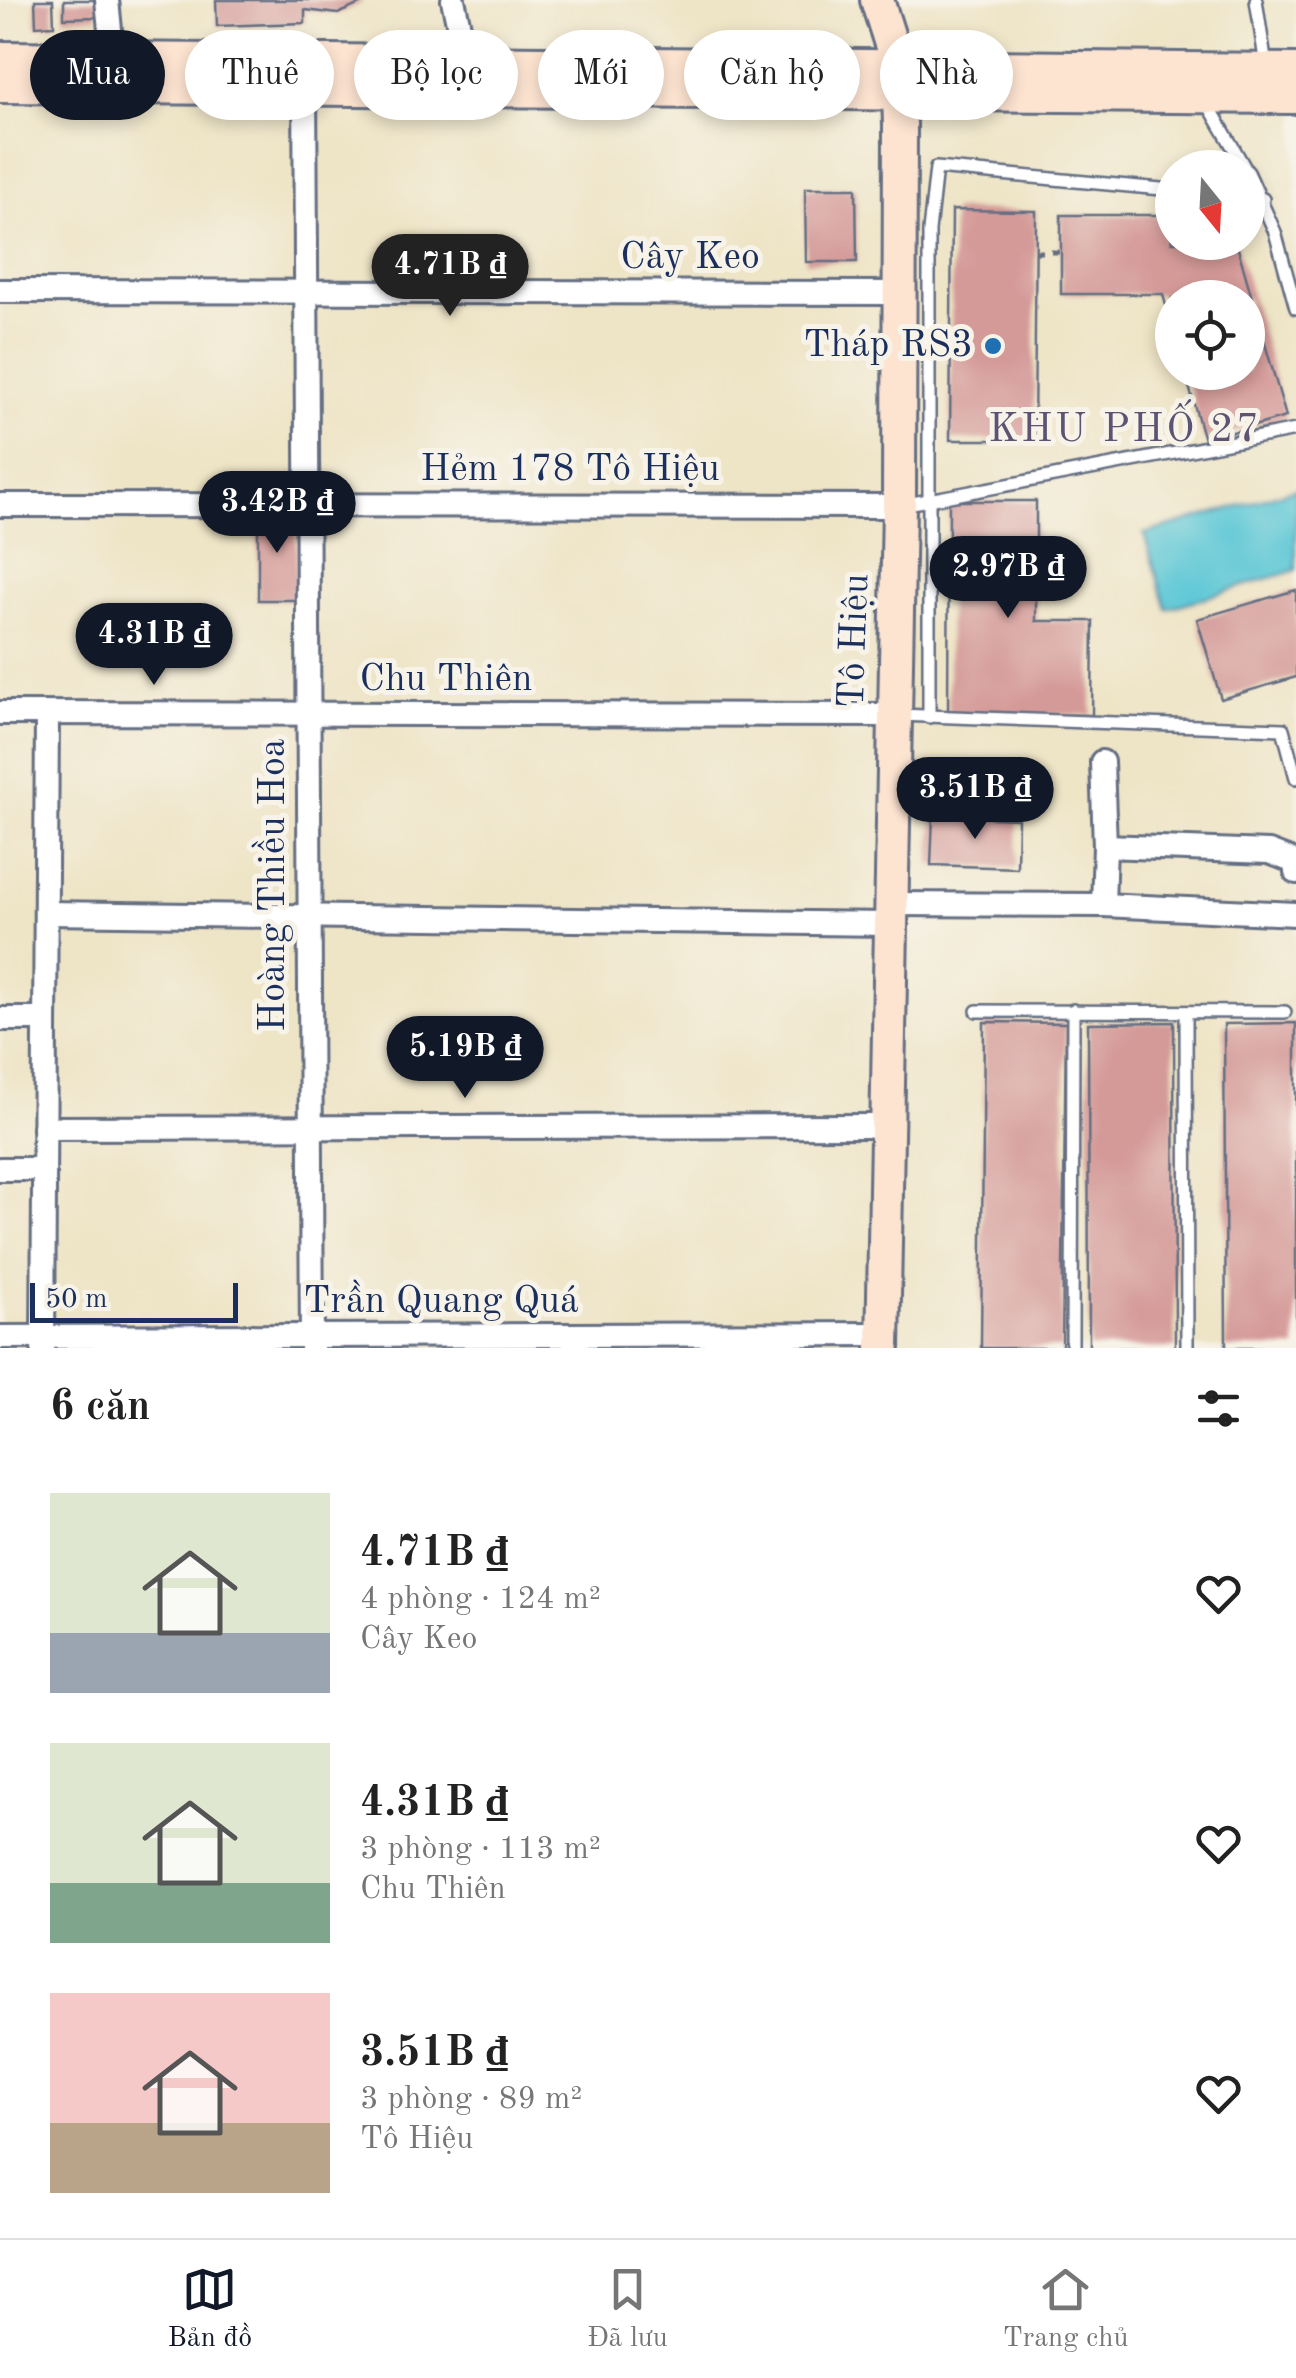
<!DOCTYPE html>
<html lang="vi">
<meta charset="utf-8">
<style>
body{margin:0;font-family:"Old Standard TT",serif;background:#f6f6f6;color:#222;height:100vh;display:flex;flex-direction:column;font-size:38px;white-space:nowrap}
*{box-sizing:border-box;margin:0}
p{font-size:32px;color:#767676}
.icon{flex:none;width:55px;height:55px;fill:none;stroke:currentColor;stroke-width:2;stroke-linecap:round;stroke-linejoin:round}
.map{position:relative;height:1348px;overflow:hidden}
.sheet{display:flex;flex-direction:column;background:#fff;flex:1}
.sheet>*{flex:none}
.guide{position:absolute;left:30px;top:30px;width:1238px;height:90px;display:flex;gap:20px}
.needle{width:65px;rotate:162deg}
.buttons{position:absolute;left:1155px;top:150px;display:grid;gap:20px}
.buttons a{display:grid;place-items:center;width:110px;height:110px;border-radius:50%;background:#fff;box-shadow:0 5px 15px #0003;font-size:50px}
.scale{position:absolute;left:30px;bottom:25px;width:208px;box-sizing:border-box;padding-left:10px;border:5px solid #1b2f5e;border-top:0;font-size:28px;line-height:35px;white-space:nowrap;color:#1b2f5e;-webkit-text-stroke:8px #f7f3e8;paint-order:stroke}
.price{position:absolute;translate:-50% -85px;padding:0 22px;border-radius:35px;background:#111827;color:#fff;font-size:32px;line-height:65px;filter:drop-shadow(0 2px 5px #0008)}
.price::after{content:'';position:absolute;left:50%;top:60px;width:30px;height:22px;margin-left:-15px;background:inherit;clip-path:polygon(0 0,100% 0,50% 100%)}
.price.current{background:#222;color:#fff}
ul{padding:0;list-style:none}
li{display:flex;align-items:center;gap:30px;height:250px;padding:0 50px}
li span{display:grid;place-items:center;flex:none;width:280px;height:200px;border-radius:0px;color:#555}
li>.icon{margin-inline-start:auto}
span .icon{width:120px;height:120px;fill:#fffc;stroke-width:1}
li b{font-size:42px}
h2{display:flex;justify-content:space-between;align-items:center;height:120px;padding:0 50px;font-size:42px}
.pill{padding:0 35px;border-radius:45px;background:#fff;box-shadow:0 5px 15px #0003;font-size:35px;line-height:90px}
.pill.current{background:#111827;color:#fff}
.menu{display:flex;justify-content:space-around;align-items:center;height:140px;border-top:2px solid #e0e0e0;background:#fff;font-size:28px;color:#767676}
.menu a{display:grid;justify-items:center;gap:5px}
.menu .current{color:#111827}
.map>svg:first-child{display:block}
</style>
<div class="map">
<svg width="1296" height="1348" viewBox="0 0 1296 1348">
<rect width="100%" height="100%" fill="#f7f3e8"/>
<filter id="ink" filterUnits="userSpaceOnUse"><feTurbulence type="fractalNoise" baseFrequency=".01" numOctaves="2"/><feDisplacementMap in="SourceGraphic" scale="20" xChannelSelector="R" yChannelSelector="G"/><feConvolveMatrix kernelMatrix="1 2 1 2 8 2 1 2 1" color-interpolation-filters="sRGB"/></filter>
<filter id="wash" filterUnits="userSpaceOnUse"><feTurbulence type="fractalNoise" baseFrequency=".0048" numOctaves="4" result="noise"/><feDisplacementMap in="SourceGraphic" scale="40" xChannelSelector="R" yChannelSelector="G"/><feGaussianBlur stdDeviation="2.25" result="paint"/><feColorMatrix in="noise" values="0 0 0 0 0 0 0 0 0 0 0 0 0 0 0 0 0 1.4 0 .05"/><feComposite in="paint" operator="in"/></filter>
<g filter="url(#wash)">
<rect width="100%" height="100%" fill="#eee4c6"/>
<polygon fill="#5cc7d6" stroke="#3c7b9a" stroke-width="2.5" points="1296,489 1296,570 1167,609 1144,534"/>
<g id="blocks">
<g fill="#d49a98">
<polygon points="35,0 53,0 54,25 36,26"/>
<polygon points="64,0 97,0 97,17 64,18"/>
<polygon points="216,0 362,0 362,3 338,14 305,10 305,23 217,26"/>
<polygon points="805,188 856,188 857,262 806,262"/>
<polygon points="952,210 1036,211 1034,440 950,440"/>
<polygon points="1061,215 1172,215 1172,242 1236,242 1286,417 1204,440 1185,372 1248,372 1248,298 1172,298 1171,326 1163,294 1061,294"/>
<polygon points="949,501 1036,501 1036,621 1093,621 1092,715 948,714"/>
<polygon points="258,512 297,512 296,600 258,600"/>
<polygon points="1296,590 1296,677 1221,699 1197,619"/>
<polygon points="933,816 1018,819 1017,868 931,865"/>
<polygon points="984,1022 1066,1023 1062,1348 981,1348"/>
<polygon points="1174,1022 1175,1348 1089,1348 1088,1023"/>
<polygon points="1296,1023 1296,1348 1226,1348 1224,1024"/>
</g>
</g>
</g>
<g filter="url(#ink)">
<use href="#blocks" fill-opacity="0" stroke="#656e82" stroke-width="2.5"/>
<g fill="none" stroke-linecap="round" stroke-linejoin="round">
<g stroke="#656e82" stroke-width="16">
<g id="lane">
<polyline points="1256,0 1266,66"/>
<polyline points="1205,99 1245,168"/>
<polyline points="1248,172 1275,232 1296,308"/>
<polyline points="1248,197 1263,199"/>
<polyline points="902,505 1296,430"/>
<polyline points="898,715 1283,729 1296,778"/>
<polyline points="929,717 929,231 936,168 1172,190"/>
<polyline points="977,1011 1285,1012"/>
<polyline points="1186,1012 1187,1348"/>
<polyline points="1072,1348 1073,1010"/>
</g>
</g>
<g stroke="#656e82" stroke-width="28">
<g id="street">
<polyline points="107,0 113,59"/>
<polyline points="453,0 467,63"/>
<polyline points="305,77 312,1348"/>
<polyline points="0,291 901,293"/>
<polyline points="0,505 899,506"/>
<polyline points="0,713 893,715"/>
<polyline points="1102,762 1105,846"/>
<polyline points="889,904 1103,905 1296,914"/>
<polyline points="1103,905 1105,846 1269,852 1295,862 1296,872"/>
<polyline points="46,913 889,924"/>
<polyline points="0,1019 45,1019"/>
<polyline points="44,1128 886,1126"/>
<polyline points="0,1169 44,1169"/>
<polyline points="0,1337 883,1334"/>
<polyline points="43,1348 47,714"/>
</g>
</g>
<g stroke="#656e82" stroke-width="38">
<g id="secondary">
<polyline points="877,0 898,66 900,125 899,506 883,1348"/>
<polyline points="0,58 1296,70"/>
<polyline points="0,86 1296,97"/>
</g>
</g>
<polyline stroke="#656e82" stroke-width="5" stroke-dasharray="8 8" stroke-linecap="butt" points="1035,252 1061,252"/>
<use href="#lane" stroke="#fff" stroke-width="11"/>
<use href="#street" stroke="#fff" stroke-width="22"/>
<use href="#secondary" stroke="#fde4d1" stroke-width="32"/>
</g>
</g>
<circle fill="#1f6fb2" stroke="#f7f3e8" stroke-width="4" cx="993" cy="346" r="10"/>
<g text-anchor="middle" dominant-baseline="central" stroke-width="10" stroke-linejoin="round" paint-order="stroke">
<g font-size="38" fill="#1b2f5e" stroke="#f7f3e8">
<text x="690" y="258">Cây Keo</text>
<text x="570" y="470">Hẻm 178 Tô Hiệu</text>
<text transform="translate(855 641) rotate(-88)">Tô Hiệu</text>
<text x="446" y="680">Chu Thiên</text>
<text transform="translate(274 885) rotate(-90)">Hoàng Thiều Hoa</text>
<text x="441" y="1302">Trần Quang Quá</text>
</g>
<g font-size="38" fill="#1b2f5e" stroke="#f7f3e8" text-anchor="end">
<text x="973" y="346">Tháp RS3</text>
</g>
<g font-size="40" letter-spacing="2.5" fill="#5c5472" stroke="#f7f3e8">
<text x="1125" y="431">KHU PHỐ 27</text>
</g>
</g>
</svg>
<div class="buttons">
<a><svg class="needle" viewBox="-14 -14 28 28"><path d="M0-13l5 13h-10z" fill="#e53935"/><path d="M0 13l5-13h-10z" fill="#767676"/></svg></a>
<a><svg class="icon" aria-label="locate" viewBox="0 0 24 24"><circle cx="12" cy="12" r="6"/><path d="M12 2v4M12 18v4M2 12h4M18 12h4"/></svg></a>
</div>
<div class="scale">50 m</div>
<b class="price current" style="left:450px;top:319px">4.71B ₫</b>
<b class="price" style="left:277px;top:556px">3.42B ₫</b>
<b class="price" style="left:1008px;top:621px">2.97B ₫</b>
<b class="price" style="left:154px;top:688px">4.31B ₫</b>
<b class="price" style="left:975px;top:842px">3.51B ₫</b>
<b class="price" style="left:465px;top:1101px">5.19B ₫</b>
<div class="guide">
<a class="pill current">Mua</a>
<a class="pill">Thuê</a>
<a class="pill">Bộ lọc</a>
<a class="pill">Mới</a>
<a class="pill">Căn hộ</a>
<a class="pill">Nhà</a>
</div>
</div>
<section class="sheet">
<h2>6 căn<svg class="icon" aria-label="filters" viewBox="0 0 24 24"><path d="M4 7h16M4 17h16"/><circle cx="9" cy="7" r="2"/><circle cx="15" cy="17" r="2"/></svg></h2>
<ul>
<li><span style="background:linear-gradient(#dfe7d0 70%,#9aa5b1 0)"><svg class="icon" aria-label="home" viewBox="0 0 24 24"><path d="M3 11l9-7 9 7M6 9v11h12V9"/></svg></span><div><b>4.71B ₫</b><p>4 phòng · 124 m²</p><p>Cây Keo</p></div><svg class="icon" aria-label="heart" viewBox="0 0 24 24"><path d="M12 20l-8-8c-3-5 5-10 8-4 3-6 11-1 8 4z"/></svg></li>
<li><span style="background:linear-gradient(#dfe7d0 70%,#7fa58c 0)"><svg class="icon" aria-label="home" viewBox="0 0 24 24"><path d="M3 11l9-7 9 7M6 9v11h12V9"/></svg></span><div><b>4.31B ₫</b><p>3 phòng · 113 m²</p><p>Chu Thiên</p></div><svg class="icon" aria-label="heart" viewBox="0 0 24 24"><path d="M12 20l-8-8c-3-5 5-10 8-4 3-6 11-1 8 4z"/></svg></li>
<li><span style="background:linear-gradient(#f6c9c9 65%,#b9a48a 0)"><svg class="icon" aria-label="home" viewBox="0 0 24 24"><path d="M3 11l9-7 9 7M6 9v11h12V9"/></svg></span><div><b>3.51B ₫</b><p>3 phòng · 89 m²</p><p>Tô Hiệu</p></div><svg class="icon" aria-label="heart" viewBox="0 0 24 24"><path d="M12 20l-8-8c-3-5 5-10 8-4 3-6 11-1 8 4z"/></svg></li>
</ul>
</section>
<nav class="menu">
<a class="current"><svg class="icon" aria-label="map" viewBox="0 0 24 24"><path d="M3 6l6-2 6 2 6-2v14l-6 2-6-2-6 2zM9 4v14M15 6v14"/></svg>Bản đồ</a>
<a><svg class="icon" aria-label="saved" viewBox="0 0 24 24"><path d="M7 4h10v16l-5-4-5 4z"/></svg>Đã lưu</a>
<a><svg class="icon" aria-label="home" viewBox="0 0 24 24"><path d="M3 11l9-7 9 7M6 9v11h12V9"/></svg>Trang chủ</a>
</nav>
